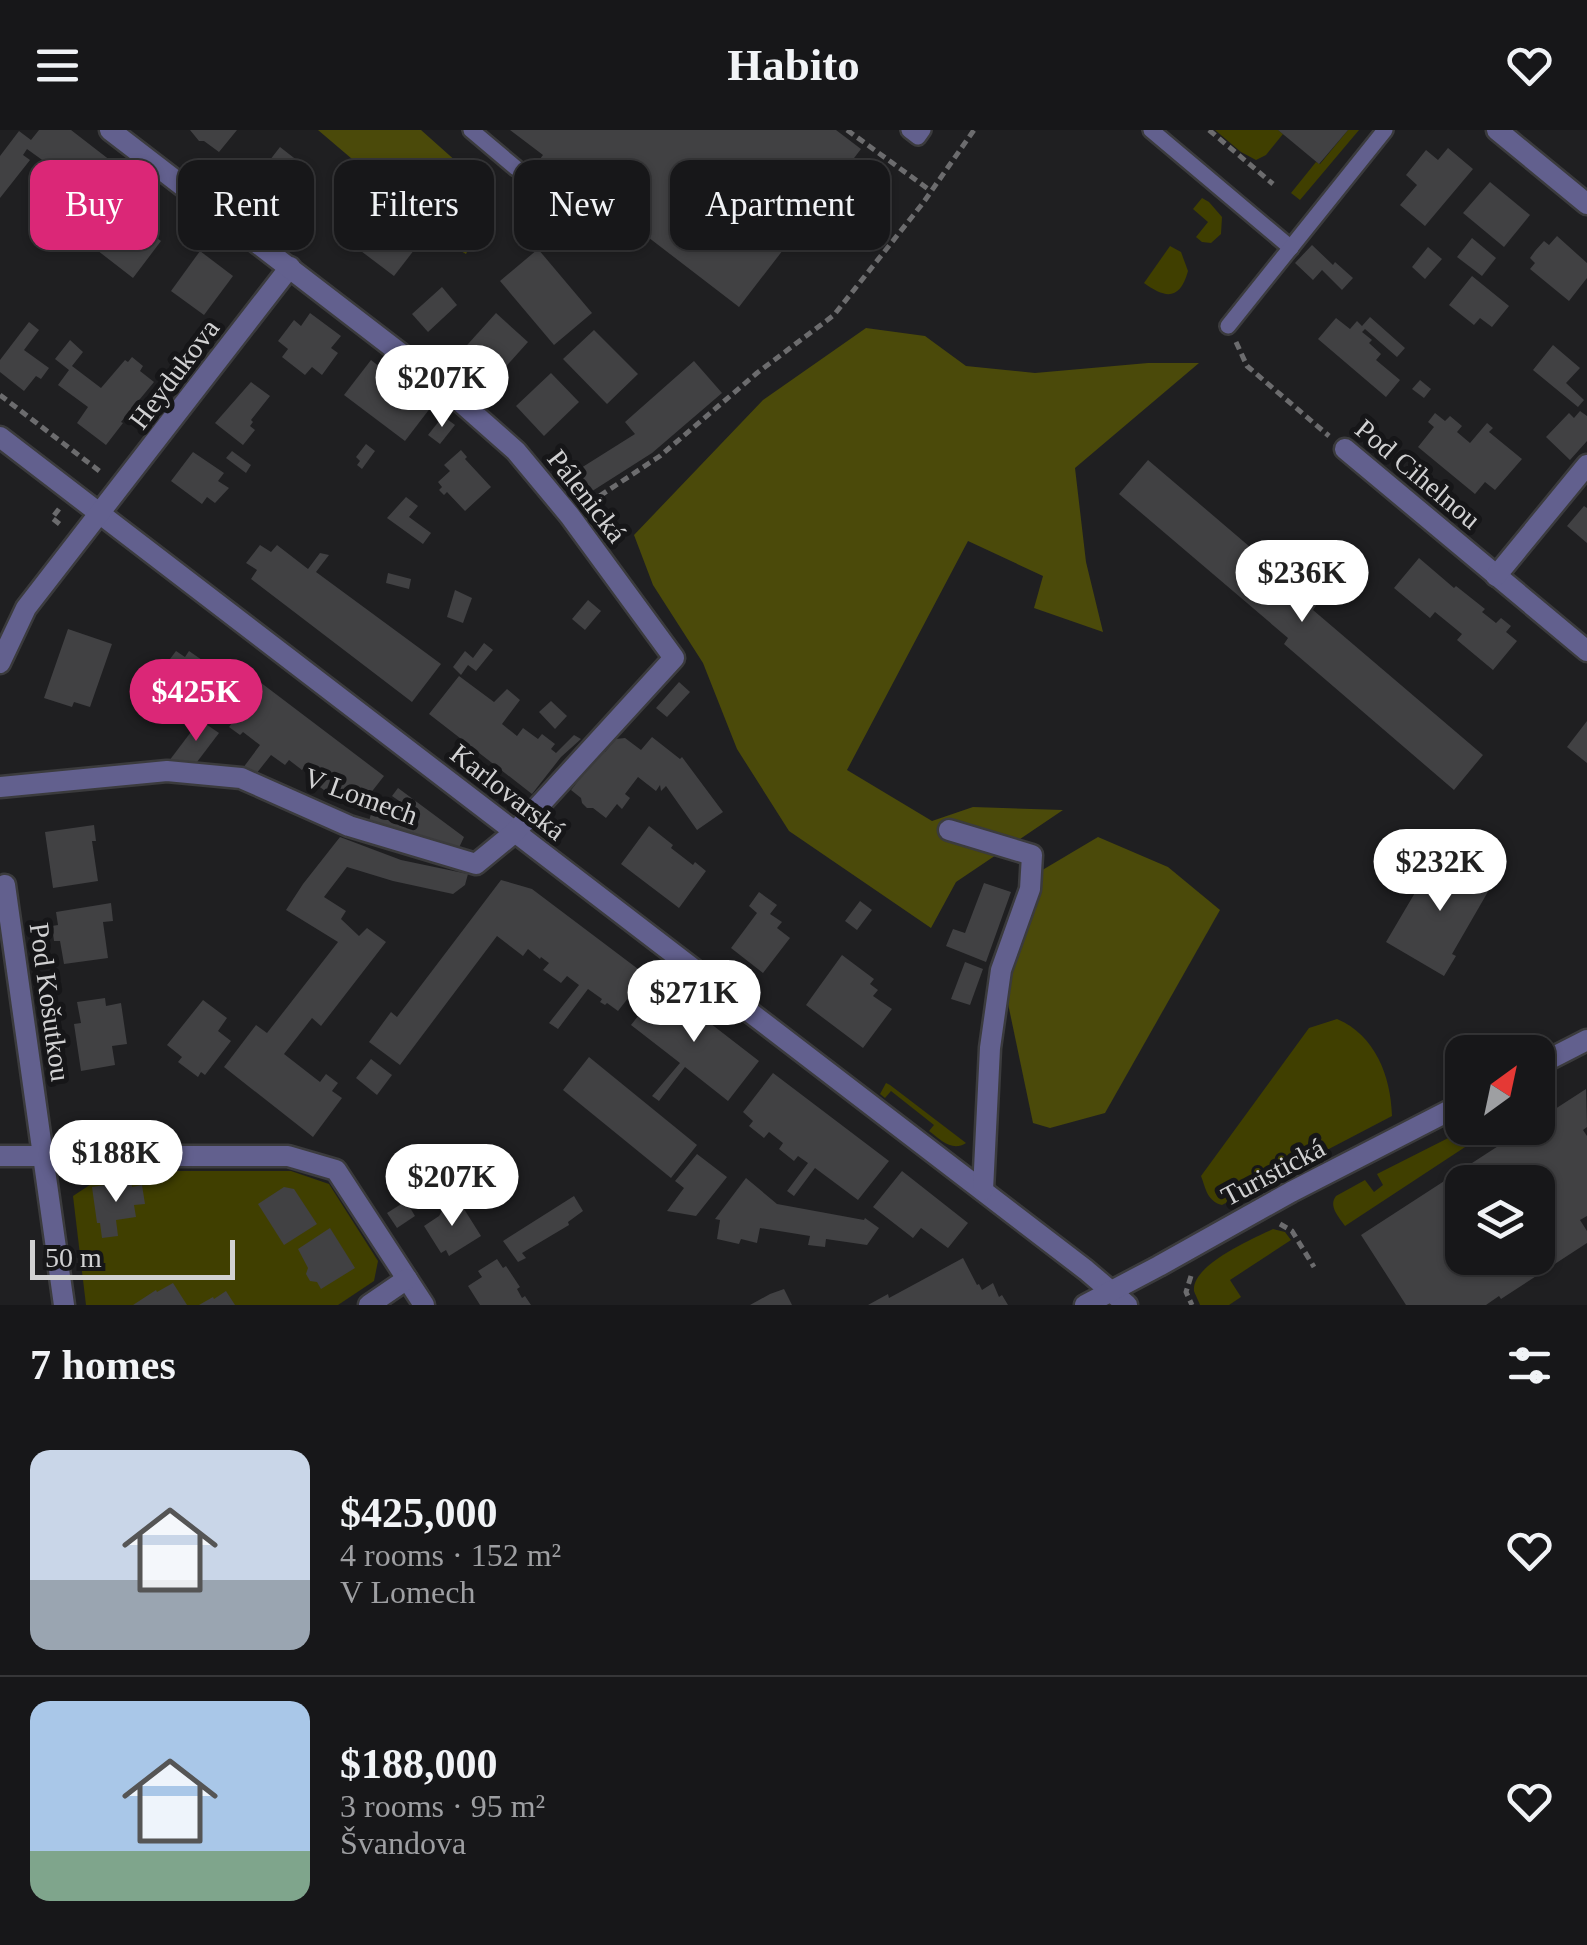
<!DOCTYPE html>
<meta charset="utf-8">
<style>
body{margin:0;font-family:"Times New Roman",serif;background:#242426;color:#f1f3f6;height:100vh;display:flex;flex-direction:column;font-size:38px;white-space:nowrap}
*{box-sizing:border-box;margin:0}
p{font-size:32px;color:#9e9fa2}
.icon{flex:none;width:55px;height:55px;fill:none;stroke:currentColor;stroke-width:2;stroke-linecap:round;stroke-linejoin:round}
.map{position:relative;height:1175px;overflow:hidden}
.side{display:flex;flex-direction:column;background:#171719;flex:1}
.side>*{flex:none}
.top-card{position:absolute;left:30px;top:30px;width:1000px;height:90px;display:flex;gap:20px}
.needle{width:65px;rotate:33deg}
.tools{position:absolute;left:1445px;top:905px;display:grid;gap:20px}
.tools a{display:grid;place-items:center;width:110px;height:110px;border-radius:20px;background:#171719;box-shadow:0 2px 8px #0004,0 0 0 2px #363638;font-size:50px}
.scale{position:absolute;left:30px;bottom:25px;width:205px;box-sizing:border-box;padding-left:10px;border:5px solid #d1d1d2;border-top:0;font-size:28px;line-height:35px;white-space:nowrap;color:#d1d1d2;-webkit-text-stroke:8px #161618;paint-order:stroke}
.price{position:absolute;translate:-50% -85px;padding:0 22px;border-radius:35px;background:#fff;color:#222;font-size:32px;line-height:65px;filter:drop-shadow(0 2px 5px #0008)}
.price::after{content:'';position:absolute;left:50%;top:60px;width:30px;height:22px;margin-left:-15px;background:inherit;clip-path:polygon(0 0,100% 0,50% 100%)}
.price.on{background:#db2777;color:#fff}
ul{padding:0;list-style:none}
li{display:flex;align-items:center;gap:30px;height:250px;padding:0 30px}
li+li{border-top:2px solid #363638}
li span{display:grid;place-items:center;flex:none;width:280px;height:200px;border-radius:20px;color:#555}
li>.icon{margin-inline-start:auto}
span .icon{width:120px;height:120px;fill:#fffc;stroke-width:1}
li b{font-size:42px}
h2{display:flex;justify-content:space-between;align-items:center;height:120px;padding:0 30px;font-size:42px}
.chip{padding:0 35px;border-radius:20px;background:#171719;box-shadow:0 2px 8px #0004,0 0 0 2px #363638;font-size:35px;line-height:90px}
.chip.on{background:#db2777;color:#fff}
header{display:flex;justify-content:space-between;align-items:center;height:130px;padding:0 30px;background:#171719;font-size:45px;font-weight:700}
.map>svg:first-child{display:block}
</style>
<header><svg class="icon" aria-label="menu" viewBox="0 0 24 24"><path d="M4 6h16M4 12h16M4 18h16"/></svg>Habito<svg class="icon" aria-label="heart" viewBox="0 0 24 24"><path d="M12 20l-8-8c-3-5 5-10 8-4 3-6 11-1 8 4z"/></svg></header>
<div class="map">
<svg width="1587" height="1175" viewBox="0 0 1587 1175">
<rect width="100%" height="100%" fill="#1f1f21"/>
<g fill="#403f00">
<polygon points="1215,0 1278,0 1283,4 1266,25 1256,30 1241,22"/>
<polygon points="1348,0 1359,0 1300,70 1291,63 1316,32 1320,34"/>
<polygon points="1202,68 1209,72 1222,87 1221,104 1211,113 1202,112 1196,107 1208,92 1193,79"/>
<path d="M1170,116l11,6 7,19c-8,29 -22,28 -44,12z"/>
<path d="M1337,889c38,16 54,57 55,97l-170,89c-15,-4 -16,-16 -21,-29l108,-148z"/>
<path d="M886,953l4,2 76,58c-14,9 -25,-3 -37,-12l5,-6 -43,-34 -6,7 -5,-4z"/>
<path d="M1468,998h26l-149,98c-6,-9 -17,-20 -9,-30l29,-16 9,12 9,-7 -6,-11z"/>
<polygon points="111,1041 291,1041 329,1054 378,1131 374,1151 338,1175 86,1175 73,1066"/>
<path d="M1273,1099l12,3 6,8 -61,40 11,17 -12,8h-29c0,-1 -6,-13 -6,-14 -3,-26 60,-53 79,-62z"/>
</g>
<g fill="#4b4a0a">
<polygon points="318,0 421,0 495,66 466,124 435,106 392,63"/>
<polygon points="866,198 925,206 966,236 1035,243 1148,233 1199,233 1075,338 1086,432 1103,502 1034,478 1043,446 968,411 847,640 932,691 973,677 1063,680 956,752 931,798 789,701 737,619 703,533 653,455 634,405 763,270"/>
<polygon points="1098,707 1168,737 1220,780 1105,983 1050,998 1033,993 1006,864 1039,742"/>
</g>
<g fill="#414143" fill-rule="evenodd">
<polygon points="39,0 71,0 124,41 110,60 73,31 63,45 27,19 23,25 30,30 0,68 0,26 19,1 31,10"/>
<polygon points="190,0 237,0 219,22 204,11 199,11"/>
<polygon points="510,0 836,0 861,19 739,177 601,71 576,104 517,59 543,25"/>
<polygon points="1278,0 1348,0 1319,34"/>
<polygon points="280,17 312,42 306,50 310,53 299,68 295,65 289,73 256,48"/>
<polygon points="1448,18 1473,39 1425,96 1400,75 1417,55 1406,45 1426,20 1438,30"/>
<polygon points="1490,52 1530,85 1504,117 1463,83"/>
<polygon points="121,81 139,94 145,85 156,94 150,103 161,111 133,148 93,117"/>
<polygon points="378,84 418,115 394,146 353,115"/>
<polygon points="1557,106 1587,133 1587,148 1569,171 1530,139 1535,133 1530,128 1535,121 1544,111 1549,115"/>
<polygon points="1472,108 1496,128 1482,146 1457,127"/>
<polygon points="1312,115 1333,135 1335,132 1353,148 1342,160 1322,140 1313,150 1295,133"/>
<polygon points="1428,117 1442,129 1425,149 1412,137"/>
<polygon points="538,119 592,183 554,215 500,151"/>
<polygon points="200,121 233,146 204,185 171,161"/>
<polygon points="1472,146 1509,176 1492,197 1480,188 1474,195 1449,175"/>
<polygon points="442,157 457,175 428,202 412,184"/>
<polygon points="310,183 341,206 331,218 338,223 322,245 312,237 305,245 282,227 288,219 278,211 294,190 301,196"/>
<polygon points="496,183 528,212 491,253 459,224"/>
<polygon points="1370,187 1405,218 1397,227 1365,199 1362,202 1372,210 1369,213 1381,224 1376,230 1400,250 1386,267 1318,209 1336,188 1350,199 1357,191 1362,196"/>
<polygon points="29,192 39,200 24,220 49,238 41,249 36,246 24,261 0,242 0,230"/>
<polygon points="594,200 638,244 607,274 563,229"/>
<polygon points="70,210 83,222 72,236 101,258 125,230 128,232 132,227 143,236 140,241 154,252 121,292 123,293 106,315 77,293 88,277 58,255 69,240 55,229"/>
<polygon points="1553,215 1580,238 1566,253 1584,270 1578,277 1533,240"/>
<polygon points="371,230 431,277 405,311 344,265"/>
<polygon points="694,231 722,263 652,323 586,365 573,343 635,304 625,292"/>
<polygon points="551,243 579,272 544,306 516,276"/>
<polygon points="1420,250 1431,259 1424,268 1412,259"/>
<polygon points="251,252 270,266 251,290 253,292 250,296 255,300 243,315 215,293"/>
<polygon points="1580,281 1587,286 1587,311 1570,330 1546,307 1569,283 1574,288"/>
<polygon points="1435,283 1445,291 1450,286 1462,296 1457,302 1470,313 1487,293 1493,298 1489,302 1522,329 1495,360 1485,352 1475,364 1418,317 1434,297 1428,292"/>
<polygon points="443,286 455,295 440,314 428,305"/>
<polygon points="366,314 375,321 362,339 357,335 360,331 356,327"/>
<polygon points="461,320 467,327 465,329 491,357 465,381 447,362 444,365 439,360 442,357 438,352 450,341 444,335"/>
<polygon points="232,321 251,335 246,343 226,328"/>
<polygon points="193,322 224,343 218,351 229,358 215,373 207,367 202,374 171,351"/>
<polygon points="1148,330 1317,474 1313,480 1483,625 1454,660 1284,514 1288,508 1119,364"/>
<polygon points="406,367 418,376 409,387 431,403 423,414 387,388"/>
<polygon points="1584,376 1587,378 1587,413 1567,396"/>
<polygon points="260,415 271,422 277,415 308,439 320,423 329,425 316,442 441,534 412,572 251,449 257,440 246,433"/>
<polygon points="1419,428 1454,458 1456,456 1485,479 1482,482 1496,493 1501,488 1511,496 1506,502 1517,511 1493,540 1457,510 1462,504 1435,482 1430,488 1394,458"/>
<polygon points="388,443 411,449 409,459 386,453"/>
<polygon points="455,460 472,468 463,493 447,487"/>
<polygon points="588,470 601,481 585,500 572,489"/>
<polygon points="68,499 112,514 90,577 74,572 72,577 44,568"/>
<polygon points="484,513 493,520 476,541 468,535 461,545 453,537 465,521 473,528"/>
<polygon points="176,521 185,527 189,521 202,530 197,536 204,541 208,536 212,540 184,577 180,574 177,579 152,561 156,556 152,553"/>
<polygon points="240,537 384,646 359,678 342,666 339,671 313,652 317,647 304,637 302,640 289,630 285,635 271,625 256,644 243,638 260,615 243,602 240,605 229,597 232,593 209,577"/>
<polygon points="459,546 494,572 507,559 520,570 502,594 517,606 523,598 538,609 542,604 555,614 551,619 556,623 574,605 581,609 561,627 532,664 429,584"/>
<polygon points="679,552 690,562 667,587 656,578"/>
<polygon points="551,571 567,586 555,599 539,582"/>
<polygon points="200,590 219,603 197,632 169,631"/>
<polygon points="1587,591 1587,633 1567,617"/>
<polygon points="652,607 680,629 682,627 723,682 697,700 666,656 661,661 660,655 656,661 638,647 625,664 630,668 622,679 617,674 606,688 593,678 587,678 582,673 581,668 571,660 602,620 605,622 616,609 625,608 641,620"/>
<polygon points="398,658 464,707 457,722 368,694 372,681 393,689 405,675 392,666"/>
<polygon points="94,695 96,711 92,711 98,751 53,758 45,702"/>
<polygon points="649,696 673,715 671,718 693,735 695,732 706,741 679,778 621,734"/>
<polygon points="340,707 401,730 468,744 465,755 453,764 393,751 347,737 324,767 346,781 341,789 359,806 367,798 386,812 321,896 312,888 284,924 320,952 326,944 338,953 332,961 342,968 313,1007 224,937 256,895 267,903 338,812 286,780 303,754"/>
<polygon points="1439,722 1493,753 1452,824 1456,826 1444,846 1386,812"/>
<polygon points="501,750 532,759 646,845 618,881 607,873 605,875 600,872 602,869 588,859 558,899 549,893 579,855 567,846 561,853 543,840 549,833 541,827 540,829 528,819 523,826 497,806 400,935 369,912 391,882 397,887"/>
<polygon points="984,753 1011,762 986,832 946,816 953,799 965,803"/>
<polygon points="759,762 777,775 770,784 782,792 777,798 790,808 763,843 731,818 757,783 749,776"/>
<polygon points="860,771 872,780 857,800 845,791"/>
<polygon points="111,773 113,791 103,792 108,828 64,834 60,811 54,811 52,796 58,795 56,782"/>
<polygon points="842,825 874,849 870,854 878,860 873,866 892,879 863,918 806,875"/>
<polygon points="965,832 983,839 970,875 951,869"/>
<polygon points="662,856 759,931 728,971 685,937 659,971 652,966 680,933 631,895"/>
<polygon points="105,868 106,876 121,873 127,914 112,916 115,935 81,941 74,894 81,893 77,872"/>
<polygon points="203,870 227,888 218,901 231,911 205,945 201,942 198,947 178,932 182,927 167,915"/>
<polygon points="589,927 697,1015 671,1048 563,960"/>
<polygon points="371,929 392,945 377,965 356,948"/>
<polygon points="773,943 889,1031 858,1070 815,1038 794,1066 787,1061 808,1033 798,1026 794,1031 779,1019 783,1013 769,1002 764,1008 749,996 753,991 743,982"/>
<path d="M1586,959l1,38 -4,3 4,6v80l-7,4 7,11v12l-86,56 -2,-3 -13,9h-80l-45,-70 165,-107h12v-8zM1462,1052h76v76h-76z"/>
<polygon points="697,1024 727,1047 696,1086 667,1081 684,1058 675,1051"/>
<polygon points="902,1041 968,1093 948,1118 921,1098 913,1108 873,1077"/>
<polygon points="746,1048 777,1074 864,1090 865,1088 879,1098 867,1115 826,1109 825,1117 808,1115 810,1106 760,1098 757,1113 741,1109 739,1114 717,1109 720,1090 715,1089"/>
<polygon points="131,1051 132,1057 142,1055 145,1074 134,1075 136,1087 116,1090 118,1106 102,1108 100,1093 97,1093 92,1057"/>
<polygon points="284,1057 294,1059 317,1094 284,1115 258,1074"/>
<polygon points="574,1066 583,1081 568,1092 569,1095 522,1123 526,1128 518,1132 503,1111"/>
<polygon points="406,1071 415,1086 397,1098 387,1083"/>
<polygon points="459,1071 481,1106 449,1126 446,1120 441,1123 424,1096 439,1086 446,1074"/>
<polygon points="330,1098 355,1138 321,1159 317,1152 310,1151 306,1144 308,1138 298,1119"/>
<polygon points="963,1128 977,1155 979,1154 982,1160 993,1153 999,1167 1002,1165 1008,1175 868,1175 888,1164 889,1168"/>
<polygon points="497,1129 503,1138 506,1136 520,1157 517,1159 522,1168 525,1166 531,1175 480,1175 468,1156 482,1147 478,1141"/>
<polygon points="173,1153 187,1175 133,1175 156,1160 157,1162"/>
<polygon points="784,1159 792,1175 750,1175 770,1164"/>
<polygon points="226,1161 235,1175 199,1175 213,1167 214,1169"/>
</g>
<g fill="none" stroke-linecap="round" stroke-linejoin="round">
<g stroke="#3b3b3d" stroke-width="20">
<g id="lane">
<polyline points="471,0 516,38"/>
<polyline points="909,0 918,7 923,0"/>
<polyline points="1151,0 1291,118"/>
<polyline points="1228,196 1385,0"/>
</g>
</g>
<g stroke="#3b3b3d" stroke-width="25">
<g id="street">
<polyline points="1497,0 1587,74"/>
<polyline points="0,307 1086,1140 1127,1175"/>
<polyline points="1345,319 1587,521"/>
<polyline points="1496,446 1587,335"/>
<polyline points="0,533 26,478 290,137"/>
<polyline points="0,657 167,641 241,648 349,696 476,734 515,702 674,528 570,386 516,321 439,253 110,0"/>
<polyline points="949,700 1032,725 1030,759 1001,840 990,918 983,1060"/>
<polyline points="5,755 64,1175"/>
<polyline points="1538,935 1587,910"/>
<polyline points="0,1026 288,1026 336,1040 424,1175"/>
<polyline points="369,1175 407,1149"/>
<polyline points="1085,1175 1159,1136 1291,1062 1462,974"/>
</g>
</g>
<g stroke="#6c6c6e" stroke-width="5" stroke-dasharray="8 5" stroke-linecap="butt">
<polyline points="847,0 931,61"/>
<polyline points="1209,0 1273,54"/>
<polyline points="1236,212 1247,236 1329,306"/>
<polyline points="0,265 102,343"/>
<polyline points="589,373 660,326 757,243 834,185 923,73 974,0"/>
<polyline points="59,379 52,388 62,396"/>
<polyline points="1280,1094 1292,1101 1314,1137"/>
<polyline points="1191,1146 1186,1162 1192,1175"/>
</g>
<use href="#lane" stroke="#62608e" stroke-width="15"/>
<use href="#street" stroke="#62608e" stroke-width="20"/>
</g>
<g text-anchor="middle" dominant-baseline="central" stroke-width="10" stroke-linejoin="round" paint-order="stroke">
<g font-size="28" fill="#d1d1d2" stroke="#161618">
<text transform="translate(174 244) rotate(-53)">Heydukova</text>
<text transform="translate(1418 344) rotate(40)">Pod Cihelnou</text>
<text transform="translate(587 366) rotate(52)">Pálenická</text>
<text transform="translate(508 662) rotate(38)">Karlovarská</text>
<text transform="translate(361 666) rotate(20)">V Lomech</text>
<text transform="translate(50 872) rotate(82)">Pod Košutkou</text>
<text transform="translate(1273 1042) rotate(-28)">Turistická</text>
</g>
</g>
</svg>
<div class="tools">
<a><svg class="needle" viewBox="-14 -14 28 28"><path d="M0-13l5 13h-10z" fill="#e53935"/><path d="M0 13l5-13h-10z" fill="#9e9fa2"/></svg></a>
<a><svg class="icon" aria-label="layers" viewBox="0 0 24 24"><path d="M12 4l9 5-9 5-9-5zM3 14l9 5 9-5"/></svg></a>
</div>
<div class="scale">50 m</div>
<b class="price" style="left:442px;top:300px">$207K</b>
<b class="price" style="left:1302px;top:495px">$236K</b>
<b class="price on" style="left:196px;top:614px">$425K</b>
<b class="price" style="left:1440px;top:784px">$232K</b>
<b class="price" style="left:694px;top:915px">$271K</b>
<b class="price" style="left:116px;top:1075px">$188K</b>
<b class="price" style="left:452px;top:1099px">$207K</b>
<div class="top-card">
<a class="chip on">Buy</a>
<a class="chip">Rent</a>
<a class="chip">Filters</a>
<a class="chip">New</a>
<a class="chip">Apartment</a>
</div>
</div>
<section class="side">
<h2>7 homes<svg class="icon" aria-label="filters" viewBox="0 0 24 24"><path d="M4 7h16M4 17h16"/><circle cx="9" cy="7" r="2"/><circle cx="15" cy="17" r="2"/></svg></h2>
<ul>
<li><span style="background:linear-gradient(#c9d6e8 65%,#9aa5b1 0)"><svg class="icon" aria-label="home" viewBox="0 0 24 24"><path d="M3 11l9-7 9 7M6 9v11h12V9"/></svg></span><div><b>$425,000</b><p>4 rooms · 152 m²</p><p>V Lomech</p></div><svg class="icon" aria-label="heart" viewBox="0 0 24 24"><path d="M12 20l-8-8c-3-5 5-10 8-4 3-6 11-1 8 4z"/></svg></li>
<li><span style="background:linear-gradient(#a9c7e8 75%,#7fa58c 0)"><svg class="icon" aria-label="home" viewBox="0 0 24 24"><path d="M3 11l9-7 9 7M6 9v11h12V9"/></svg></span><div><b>$188,000</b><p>3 rooms · 95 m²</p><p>Švandova</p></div><svg class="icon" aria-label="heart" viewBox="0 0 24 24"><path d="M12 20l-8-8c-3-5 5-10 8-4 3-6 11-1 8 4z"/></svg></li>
</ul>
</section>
